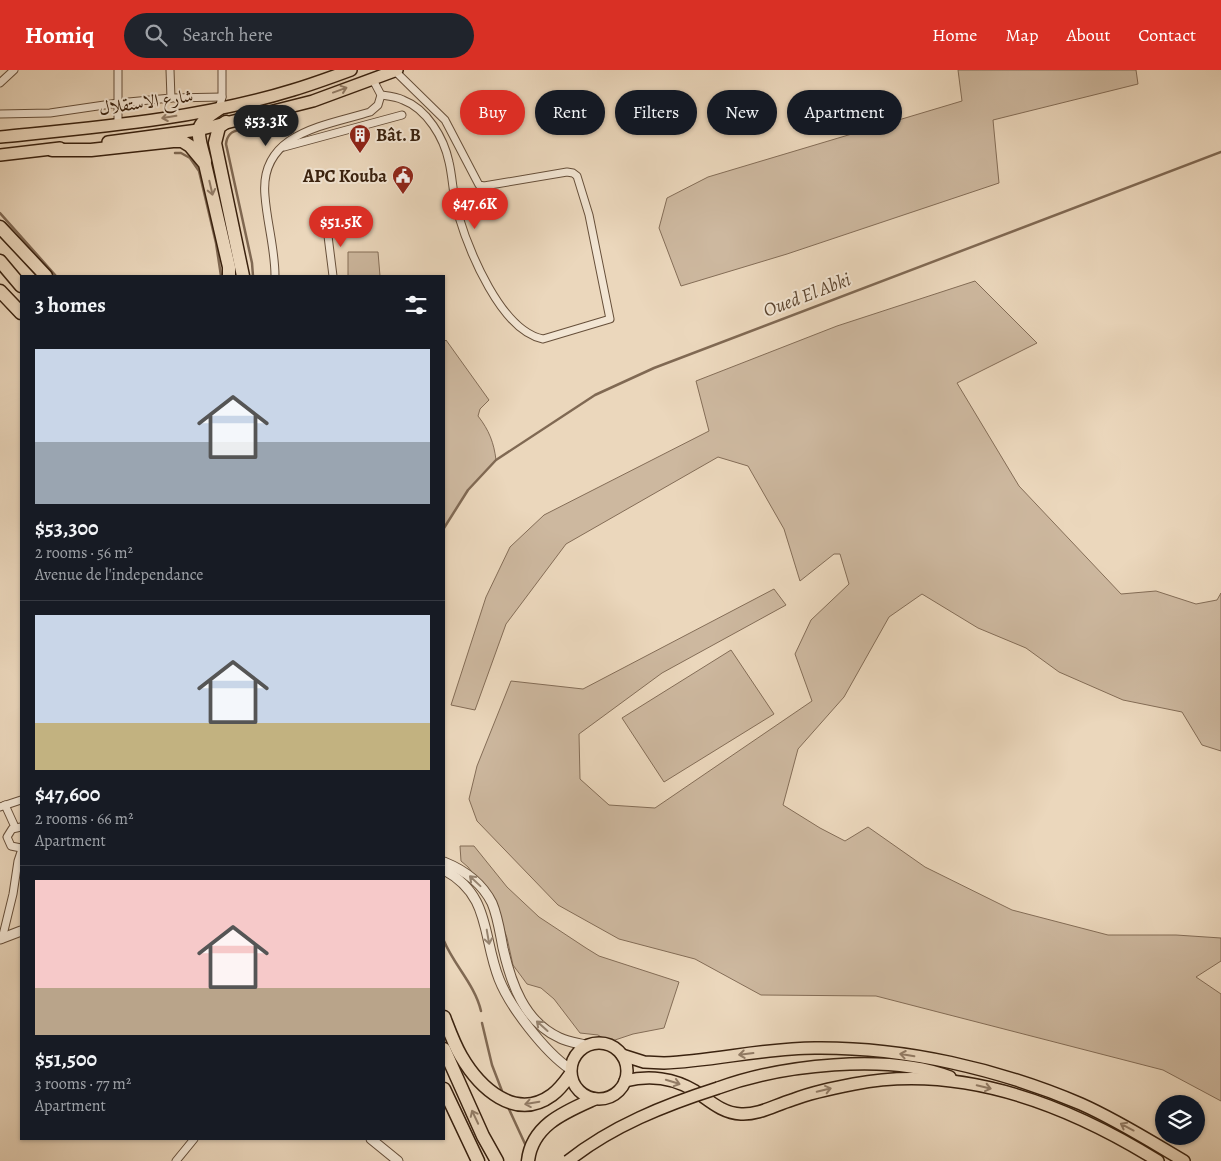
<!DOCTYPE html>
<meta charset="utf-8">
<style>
body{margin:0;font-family:Alegreya,Amiri,serif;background:#20242c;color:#f1f3f6;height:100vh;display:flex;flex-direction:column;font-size:19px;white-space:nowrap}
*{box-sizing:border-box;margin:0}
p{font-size:16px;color:#9ea1a6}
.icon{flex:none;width:28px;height:28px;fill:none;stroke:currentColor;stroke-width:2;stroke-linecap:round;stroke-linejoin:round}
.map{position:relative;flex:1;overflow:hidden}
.details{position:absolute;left:20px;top:205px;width:425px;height:865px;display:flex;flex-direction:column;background:#171b24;border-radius:0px;box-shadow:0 1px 4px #0004}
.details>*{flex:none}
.guide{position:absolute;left:460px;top:20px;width:475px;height:45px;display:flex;gap:10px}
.controls{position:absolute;left:1155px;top:1025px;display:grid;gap:10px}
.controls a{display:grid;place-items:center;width:50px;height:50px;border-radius:50%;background:#171b24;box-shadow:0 1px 4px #0004;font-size:25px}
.price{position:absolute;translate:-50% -42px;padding:0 11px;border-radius:18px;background:#d93025;color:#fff;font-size:16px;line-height:32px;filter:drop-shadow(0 1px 2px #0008)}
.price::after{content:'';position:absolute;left:50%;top:30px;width:15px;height:11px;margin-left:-8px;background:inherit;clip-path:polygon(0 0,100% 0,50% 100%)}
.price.on{background:#222;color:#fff}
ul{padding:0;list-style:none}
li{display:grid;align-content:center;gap:10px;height:265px;padding:0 15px}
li+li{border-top:1px solid #363941}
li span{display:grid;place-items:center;height:155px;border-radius:0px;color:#555}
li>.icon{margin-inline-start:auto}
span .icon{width:90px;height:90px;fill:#fffc;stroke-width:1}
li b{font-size:21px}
h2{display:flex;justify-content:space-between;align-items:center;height:60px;padding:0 15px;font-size:21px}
.tag{padding:0 18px;border-radius:22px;background:#171b24;box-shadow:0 1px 4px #0004;font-size:18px;line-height:45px}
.tag.on{background:#d93025;color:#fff}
header{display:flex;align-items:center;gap:30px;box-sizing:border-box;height:70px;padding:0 25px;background:#d93025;color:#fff}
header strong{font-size:24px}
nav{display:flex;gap:28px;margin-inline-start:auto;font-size:18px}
.search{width:350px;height:45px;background:#20242c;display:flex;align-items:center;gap:12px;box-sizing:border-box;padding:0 18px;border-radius:28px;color:#9ea1a6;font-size:19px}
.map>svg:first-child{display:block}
</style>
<header>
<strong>Homiq</strong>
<div class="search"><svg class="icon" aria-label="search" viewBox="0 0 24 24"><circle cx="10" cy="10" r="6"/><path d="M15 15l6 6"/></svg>Search here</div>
<nav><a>Home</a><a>Map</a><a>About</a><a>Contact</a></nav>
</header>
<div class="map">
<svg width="1221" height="1091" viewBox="0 0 1221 1091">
<rect width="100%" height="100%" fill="#ebd7bc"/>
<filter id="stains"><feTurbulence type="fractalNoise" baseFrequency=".004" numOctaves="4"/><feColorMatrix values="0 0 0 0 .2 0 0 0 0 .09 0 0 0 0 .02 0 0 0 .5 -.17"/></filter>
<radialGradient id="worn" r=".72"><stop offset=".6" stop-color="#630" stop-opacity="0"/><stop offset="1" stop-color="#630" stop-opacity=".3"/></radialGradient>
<g fill="#cdb89f" stroke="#846d57">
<polygon points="958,0 1136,0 1138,14 993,50 999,113 787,184 681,216 659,158 667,128 708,107 962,31"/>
<polygon points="348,182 378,182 380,206 348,206"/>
<polygon points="975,211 1037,273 957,313 1019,416 1121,524 1156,521 1196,534 1217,530 1221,523 1221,681 1202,675 1182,642 1123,630 1059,602 1026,578 978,558 922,524 889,547 844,627 798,679 783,735 820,758 845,771 868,757 925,797 1012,840 1108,865 1176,865 1221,868 1221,891 1196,907 1221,924 1221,1031 1163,1000 876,926 761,925 695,889 619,869 558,835 477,751 469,729 477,696 511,611 583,619 774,519 786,535 662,603 579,664 580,709 609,735 655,738 812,631 795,584 811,550 849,514 840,484 834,484 800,511 784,459 748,396 718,387 566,474 506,554 475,640 451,635 486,527 510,477 544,445 709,361 696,311 837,256"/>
<path d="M446,270l43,60 -9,9 -2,7c11,14 16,27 18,44l-28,30 -24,38v-186z"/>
<polygon points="731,580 774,644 664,712 622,648"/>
<polygon points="460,776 474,776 507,817 539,847 586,878 599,886 679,912 664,958 633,964 609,972 598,965 580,963 554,929 541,918 527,914 513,895 507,868 497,839 485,819 468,797 461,791"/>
</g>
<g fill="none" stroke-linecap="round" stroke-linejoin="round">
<g stroke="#806953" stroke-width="2.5">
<path d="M240,60c-9,1 -13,5 -14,14l26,119 1,13"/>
<polyline points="175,83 181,83 190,88 199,101 216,173 221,206"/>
<polyline points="0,143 56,206"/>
<polyline points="444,458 468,420 496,390 595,325 654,298 1221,82"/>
<path d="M444,871c10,24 31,44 37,70"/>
<polyline points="482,953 492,995 502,1021"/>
<polyline points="508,1037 526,1076"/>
</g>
<g stroke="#664f3a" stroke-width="9">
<g id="minor">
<polyline points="170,0 171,28"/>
<polyline points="0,13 14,0"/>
<path d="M381,25c7,1 16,2 22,5 24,9 41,38 46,62 4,17 4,36 9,52 11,37 43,117 85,125l67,-20 -21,-104 -12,-39 -4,-3 -6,-1 -83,14 -5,-1 -34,-65 -50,-49"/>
<polyline points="219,39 222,27 222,0"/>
<polyline points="0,44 50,43 118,33 171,28 222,27"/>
<polyline points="118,55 118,0"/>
<polyline points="284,77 402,45"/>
<polyline points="326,150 333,206"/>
<path d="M275,206c0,-27 -8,-53 -10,-80 -6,-63 59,-70 105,-84l8,-7 3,-10 -9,-17"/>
<polyline points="5,735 15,757"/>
<polyline points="0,737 21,730"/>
<polyline points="21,757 12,759 7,767 11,776 21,778"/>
<polyline points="2,869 13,824 18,791 21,782"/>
<polyline points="176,1091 194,1069"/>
</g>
</g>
<g stroke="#664f3a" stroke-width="11">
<g id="tertiary">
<path d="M444,792c20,8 38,21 48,41 6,14 8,30 11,45 8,35 21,74 57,90 8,4 17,5 25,7"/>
<path d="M444,800c47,25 38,66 55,109 11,28 46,73 71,90"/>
<polyline points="0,869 21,861"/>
<polyline points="371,1069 398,1091"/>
</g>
</g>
<g stroke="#3a220f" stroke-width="14">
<g id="primary">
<path d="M0,67c98,-10 199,-18 293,-47 20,-6 39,-13 58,-20"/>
<polyline points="108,72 198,60 313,31 397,0"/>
<polyline points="0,85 60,78"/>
</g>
</g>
<g stroke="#3a220f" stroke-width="14">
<g id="trunk">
<circle cx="599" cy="1001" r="28"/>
<path d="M622,985l22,7 20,1c50,-2 100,-15 151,-15 89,-1 184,21 266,56 36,16 69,37 103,57"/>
<path d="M625,1011c24,-6 49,-3 70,10 15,10 27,22 46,23 18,1 34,-9 51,-14 20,-8 41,-12 62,-16 108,-21 214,21 304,77"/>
<path d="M718,1018c63,-23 169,-35 232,-11"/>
</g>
</g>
<g stroke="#3a220f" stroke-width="15">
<g id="motorway">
<polyline points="226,52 219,57 215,73 243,206"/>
<polyline points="52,80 91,80 173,71 182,71 190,76 205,94 229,197 229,206"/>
<path d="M205,91c-7,-29 -14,-34 14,-52"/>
<polyline points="0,157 46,206"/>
<polyline points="0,191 21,216"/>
<polyline points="0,221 21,243"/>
<path d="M444,947c5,13 10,27 17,39 18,31 54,66 91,39 7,-5 13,-13 18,-20"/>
<polyline points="444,979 483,1066 497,1091"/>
<polyline points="444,1019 478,1091"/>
<path d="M528,1091c4,-36 37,-49 66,-62"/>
</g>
</g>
<use href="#minor" stroke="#f2e5d3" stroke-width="7"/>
<use href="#tertiary" stroke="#f2e5d3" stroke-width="9"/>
<use href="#primary" stroke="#ebd7bc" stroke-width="11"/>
<use href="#trunk" stroke="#ebd7bc" stroke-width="11"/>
<use href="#motorway" stroke="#ebd7bc" stroke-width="12"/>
<g stroke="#3a220f" stroke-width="14" stroke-linecap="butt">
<path id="trunk-bridge" d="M568,1091c44,-35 97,-56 150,-73"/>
</g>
<use href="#trunk-bridge" stroke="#ebd7bc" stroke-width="11"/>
</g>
<defs><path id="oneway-shaft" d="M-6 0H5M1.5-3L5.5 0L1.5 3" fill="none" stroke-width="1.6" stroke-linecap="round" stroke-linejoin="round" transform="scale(1.25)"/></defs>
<g stroke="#927c66">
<use href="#oneway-shaft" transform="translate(340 20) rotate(-20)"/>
<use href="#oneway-shaft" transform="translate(169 47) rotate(171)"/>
<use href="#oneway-shaft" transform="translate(211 118) rotate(77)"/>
<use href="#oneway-shaft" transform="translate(746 984) rotate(173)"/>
<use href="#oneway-shaft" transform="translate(907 985) rotate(-171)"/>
<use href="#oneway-shaft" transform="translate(673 1012) rotate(17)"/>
<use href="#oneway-shaft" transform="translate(984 1017) rotate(13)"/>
<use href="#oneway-shaft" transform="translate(824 1020) rotate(-13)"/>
<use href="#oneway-shaft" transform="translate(532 1033) rotate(170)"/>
<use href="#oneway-shaft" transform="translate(475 1047) rotate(-115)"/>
<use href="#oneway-shaft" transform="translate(1127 1057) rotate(-152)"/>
</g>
<g stroke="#968471">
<use href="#oneway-shaft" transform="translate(475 811) rotate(-137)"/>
<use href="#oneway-shaft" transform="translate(488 867) rotate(80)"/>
<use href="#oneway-shaft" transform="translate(542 956) rotate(-138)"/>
</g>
<defs>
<g id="building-pin" transform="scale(1.125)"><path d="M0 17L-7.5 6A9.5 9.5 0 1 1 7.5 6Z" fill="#8f2418" stroke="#f2e5d3"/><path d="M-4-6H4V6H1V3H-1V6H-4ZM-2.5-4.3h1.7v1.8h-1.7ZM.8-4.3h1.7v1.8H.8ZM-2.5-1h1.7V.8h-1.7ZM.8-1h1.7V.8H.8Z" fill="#fff"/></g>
<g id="civic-pin" transform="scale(1.125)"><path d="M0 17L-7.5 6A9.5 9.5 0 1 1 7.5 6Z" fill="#8f2418" stroke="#f2e5d3"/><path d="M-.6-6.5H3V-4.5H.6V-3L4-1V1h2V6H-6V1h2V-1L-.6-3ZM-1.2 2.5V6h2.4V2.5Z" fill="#fff"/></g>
</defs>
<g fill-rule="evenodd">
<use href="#building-pin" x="360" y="65"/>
<use href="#civic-pin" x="403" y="106"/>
</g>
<g text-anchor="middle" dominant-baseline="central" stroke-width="4" stroke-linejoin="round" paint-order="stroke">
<g font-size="18" fill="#3a220f" stroke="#f2e5d3">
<text transform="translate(146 32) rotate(-8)">شارع الاستقلال</text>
</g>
<g font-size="18" font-weight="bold" fill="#3a220f" stroke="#f2e5d3" text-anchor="start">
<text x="376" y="65">Bât. B</text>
<text x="387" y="106" text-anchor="end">APC Kouba</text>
</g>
<g font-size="19" font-style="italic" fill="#5d4631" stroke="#f2e5d3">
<text transform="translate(807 225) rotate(-21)">Oued El Abki</text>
</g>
</g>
<rect width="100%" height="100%" filter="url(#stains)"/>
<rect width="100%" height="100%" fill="url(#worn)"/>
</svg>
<div class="controls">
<a><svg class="icon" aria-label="layers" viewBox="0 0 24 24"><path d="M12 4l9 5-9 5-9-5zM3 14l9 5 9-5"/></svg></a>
</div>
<b class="price on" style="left:266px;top:77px">$53.3K</b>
<b class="price" style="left:475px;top:160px">$47.6K</b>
<b class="price" style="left:341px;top:178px">$51.5K</b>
<div class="guide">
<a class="tag on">Buy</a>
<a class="tag">Rent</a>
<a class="tag">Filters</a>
<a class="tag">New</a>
<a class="tag">Apartment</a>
</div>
<section class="details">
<h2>3 homes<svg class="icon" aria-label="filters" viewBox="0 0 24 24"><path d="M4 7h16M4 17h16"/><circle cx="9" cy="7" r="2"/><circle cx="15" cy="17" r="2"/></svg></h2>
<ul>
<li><span style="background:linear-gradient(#c9d6e8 60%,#9aa5b1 0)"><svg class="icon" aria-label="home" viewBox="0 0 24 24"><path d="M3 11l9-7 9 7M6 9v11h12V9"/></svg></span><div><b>$53,300</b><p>2 rooms · 56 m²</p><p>Avenue de l'independance</p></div></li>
<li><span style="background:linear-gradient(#c9d6e8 70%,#c2b280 0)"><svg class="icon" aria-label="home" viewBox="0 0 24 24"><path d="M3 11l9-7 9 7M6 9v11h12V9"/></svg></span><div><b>$47,600</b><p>2 rooms · 66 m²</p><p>Apartment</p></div></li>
<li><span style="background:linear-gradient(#f6c9c9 70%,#b9a48a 0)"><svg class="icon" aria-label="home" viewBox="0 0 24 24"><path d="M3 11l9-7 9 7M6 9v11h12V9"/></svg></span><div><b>$51,500</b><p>3 rooms · 77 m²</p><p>Apartment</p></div></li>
</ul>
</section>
</div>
